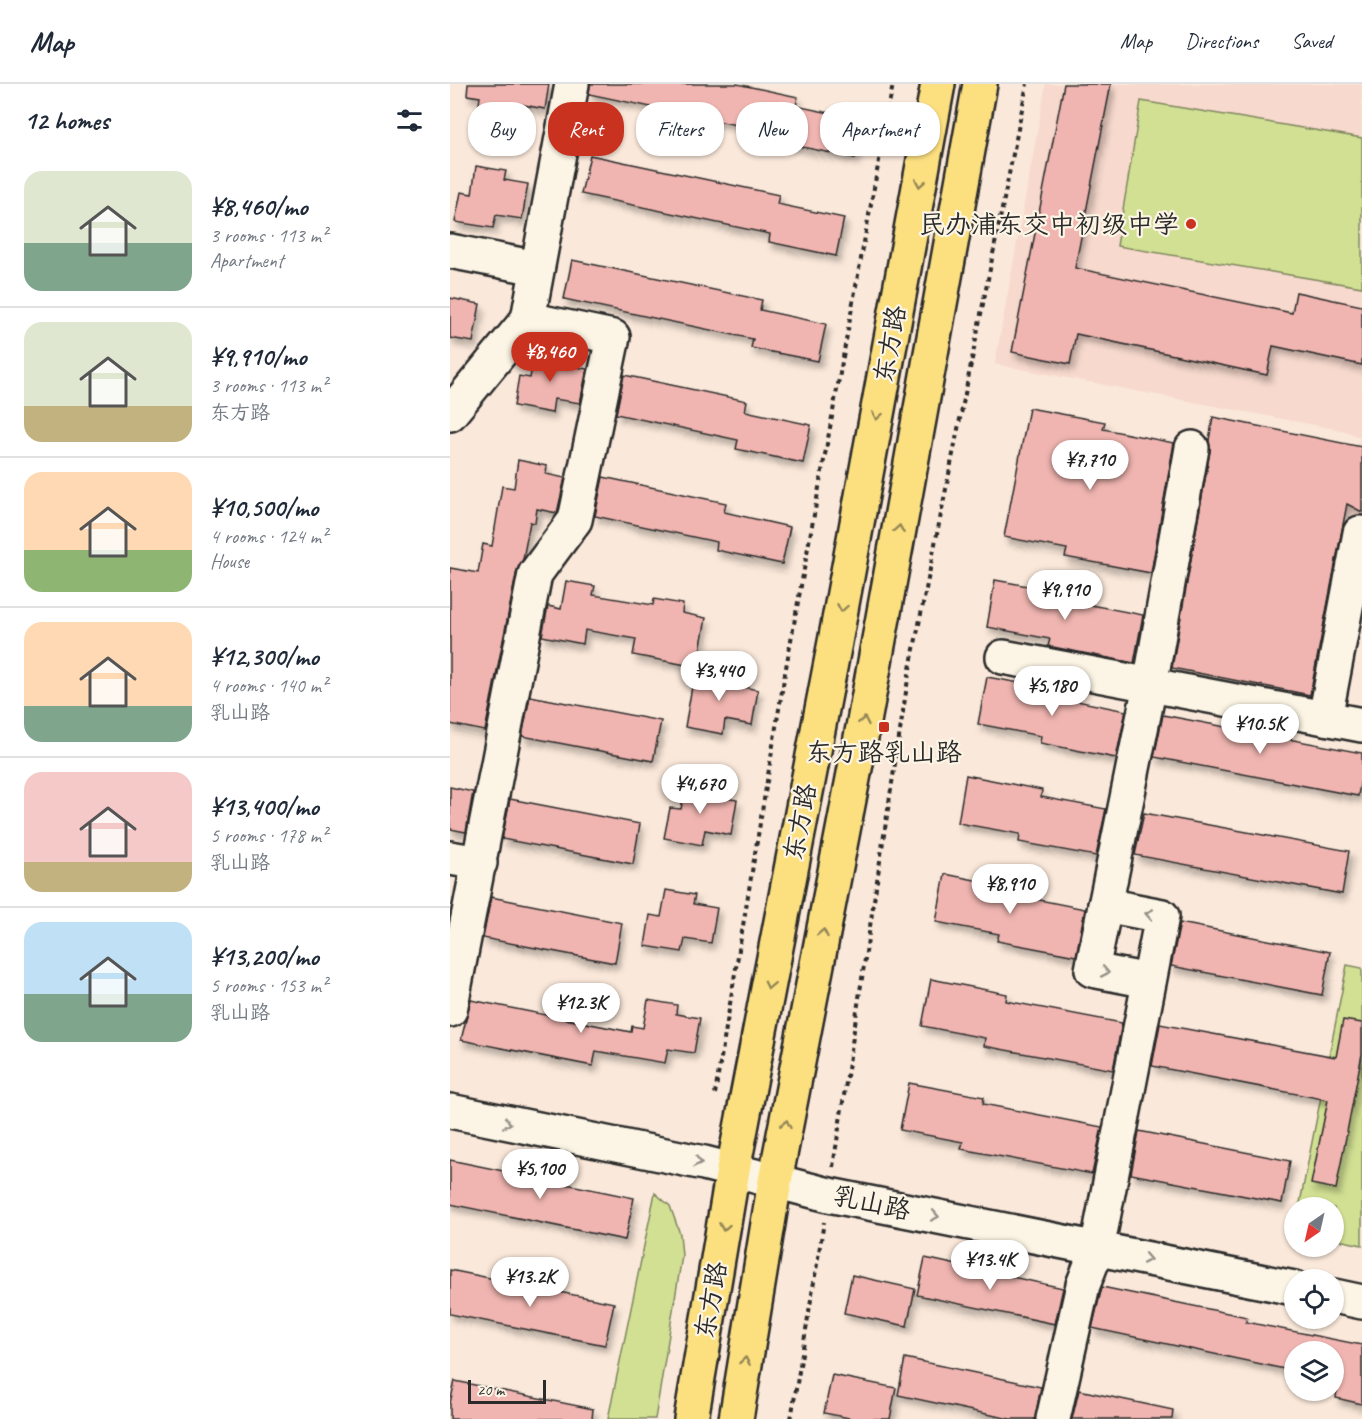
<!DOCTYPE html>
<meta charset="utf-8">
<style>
body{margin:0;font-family:Caveat,"LXGW WenKai TC",sans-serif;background:#f6f6f7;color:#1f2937;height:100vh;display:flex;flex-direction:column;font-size:22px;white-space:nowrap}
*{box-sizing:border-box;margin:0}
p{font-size:20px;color:#747a83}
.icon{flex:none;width:33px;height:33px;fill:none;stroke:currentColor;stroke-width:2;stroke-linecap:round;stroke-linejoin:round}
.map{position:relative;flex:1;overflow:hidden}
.sheet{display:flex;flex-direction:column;background:#fff;width:450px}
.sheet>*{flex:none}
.hud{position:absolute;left:18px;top:18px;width:570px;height:54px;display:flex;gap:12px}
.needle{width:39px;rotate:214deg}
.controls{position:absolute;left:834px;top:1113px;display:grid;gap:12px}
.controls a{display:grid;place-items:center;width:60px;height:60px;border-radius:50%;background:#fff;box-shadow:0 2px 4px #0004;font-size:30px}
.scale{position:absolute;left:18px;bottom:15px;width:78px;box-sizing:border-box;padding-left:6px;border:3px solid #2b2b2b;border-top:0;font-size:16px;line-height:21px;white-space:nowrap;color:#2b2b2b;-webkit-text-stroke:4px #fcf5e5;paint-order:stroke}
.price{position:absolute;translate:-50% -51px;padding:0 14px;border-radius:21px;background:#fff;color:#222;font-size:20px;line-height:39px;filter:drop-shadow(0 2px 3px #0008)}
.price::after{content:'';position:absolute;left:50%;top:36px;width:18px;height:14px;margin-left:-9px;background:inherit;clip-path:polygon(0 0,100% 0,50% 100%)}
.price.current{background:#c8321e;color:#fff}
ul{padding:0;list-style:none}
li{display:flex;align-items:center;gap:18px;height:150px;padding:0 24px}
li+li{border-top:2px solid #e0e1e3}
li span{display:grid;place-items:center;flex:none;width:168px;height:120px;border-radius:18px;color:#555}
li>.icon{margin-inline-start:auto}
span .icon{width:72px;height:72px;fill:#fffc;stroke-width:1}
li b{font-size:26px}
h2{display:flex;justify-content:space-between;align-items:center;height:72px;padding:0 24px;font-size:26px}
.tag{padding:0 21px;border-radius:24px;background:#fff;box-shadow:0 2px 4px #0004;font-size:21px;line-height:54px}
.tag.current{background:#c8321e;color:#fff}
header{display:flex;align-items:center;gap:36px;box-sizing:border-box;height:84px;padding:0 30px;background:#fff;border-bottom:2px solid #e0e1e3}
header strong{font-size:28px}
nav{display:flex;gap:33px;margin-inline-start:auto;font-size:21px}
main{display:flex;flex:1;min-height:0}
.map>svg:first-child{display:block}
</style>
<header>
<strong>Map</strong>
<nav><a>Map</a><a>Directions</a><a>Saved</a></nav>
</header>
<main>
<section class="sheet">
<h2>12 homes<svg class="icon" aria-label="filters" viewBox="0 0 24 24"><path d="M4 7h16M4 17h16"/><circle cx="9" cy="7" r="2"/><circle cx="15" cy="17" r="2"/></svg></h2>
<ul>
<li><span style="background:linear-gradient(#dfe7d0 60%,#7fa58c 0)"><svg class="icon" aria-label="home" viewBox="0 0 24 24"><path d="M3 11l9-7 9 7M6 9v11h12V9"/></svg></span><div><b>¥8,460/mo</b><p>3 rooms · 113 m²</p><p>Apartment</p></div></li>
<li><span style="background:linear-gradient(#dfe7d0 70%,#c2b280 0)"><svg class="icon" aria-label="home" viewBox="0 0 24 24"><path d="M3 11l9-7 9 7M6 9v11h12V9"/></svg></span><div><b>¥9,910/mo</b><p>3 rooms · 113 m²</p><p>东方路</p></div></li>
<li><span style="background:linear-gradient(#ffd9b3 65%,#8fb573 0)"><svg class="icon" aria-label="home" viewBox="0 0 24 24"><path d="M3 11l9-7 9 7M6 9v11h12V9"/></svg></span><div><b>¥10,500/mo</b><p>4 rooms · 124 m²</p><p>House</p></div></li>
<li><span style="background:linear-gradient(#ffd9b3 70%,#7fa58c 0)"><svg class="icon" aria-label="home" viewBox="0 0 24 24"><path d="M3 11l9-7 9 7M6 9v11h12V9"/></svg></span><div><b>¥12,300/mo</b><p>4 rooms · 140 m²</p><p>乳山路</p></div></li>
<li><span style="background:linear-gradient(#f6c9c9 75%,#c2b280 0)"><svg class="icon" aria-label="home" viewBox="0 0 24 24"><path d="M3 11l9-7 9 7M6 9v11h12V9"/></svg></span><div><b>¥13,400/mo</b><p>5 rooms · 178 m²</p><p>乳山路</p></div></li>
<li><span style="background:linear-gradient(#bfe0f5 60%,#7fa58c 0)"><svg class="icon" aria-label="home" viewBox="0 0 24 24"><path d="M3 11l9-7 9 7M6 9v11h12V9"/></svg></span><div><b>¥13,200/mo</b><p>5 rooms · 153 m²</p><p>乳山路</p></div></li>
</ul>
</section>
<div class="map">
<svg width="912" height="1335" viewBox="0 0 912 1335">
<defs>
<filter id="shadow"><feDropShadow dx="3.5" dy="6" stdDeviation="3" flood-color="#0004"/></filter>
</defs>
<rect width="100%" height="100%" fill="#fae8da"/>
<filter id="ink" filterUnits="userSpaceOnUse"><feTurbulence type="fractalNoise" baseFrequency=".0167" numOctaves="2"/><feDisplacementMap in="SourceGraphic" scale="12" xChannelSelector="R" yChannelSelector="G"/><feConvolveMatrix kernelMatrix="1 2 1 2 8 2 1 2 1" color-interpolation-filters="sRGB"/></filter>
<g filter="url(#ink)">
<polygon fill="#f7d9cd" points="596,0 912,0 912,441 875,421 911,354 896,347 545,280"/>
<g fill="#d2e093" stroke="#7e865f" stroke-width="1.5">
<polygon points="691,17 912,54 912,203 667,162"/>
<polygon points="897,881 912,884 912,1161 884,1155 884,1124 849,1124"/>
<polygon points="205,1109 220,1122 230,1150 232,1172 205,1335 158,1335"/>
</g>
<g fill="#f0b5b0" stroke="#2b2b2b" stroke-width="1.5" filter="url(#shadow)">
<polygon points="18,0 99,0 95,25 68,20 66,34 28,27 30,13 17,11"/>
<polygon points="140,0 287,0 348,13 346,22 413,36 405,74 338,60 339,52 139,10"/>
<polygon points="614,0 661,0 625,184 842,229 846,208 912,222 912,281 823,262 817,291 626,250 620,280 562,268"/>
<polygon points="140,71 329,111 327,120 394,134 386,172 319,158 320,150 131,110"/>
<polygon points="26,82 56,87 54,96 78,100 72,135 46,131 43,144 5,138 11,108 22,110"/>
<polygon points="122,176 312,216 310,226 376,240 368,277 301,264 303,255 114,215"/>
<polygon points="0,214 30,220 23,258 0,254"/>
<polygon points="85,266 114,271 112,280 137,285 130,319 104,315 102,329 64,322 69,292 80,294"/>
<polygon points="174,291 297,317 295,327 361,341 353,379 286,365 288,356 166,330"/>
<polygon points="579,324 655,338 653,345 724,359 701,489 615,473 617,465 554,453"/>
<polygon points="763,333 912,363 912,428 897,420 860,611 722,584 760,367 759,356"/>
<polygon points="68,376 97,382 96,390 115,394 107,429 87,425 85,439 80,438 73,475 67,486 35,647 0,640 0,484 28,489 33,460 42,462 52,402 64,404"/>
<polygon points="153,393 276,419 274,428 340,443 332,480 266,466 267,458 145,432"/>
<polygon points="545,496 621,510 620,517 693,531 684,579 598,562 600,555 537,543"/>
<polygon points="116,497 145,502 143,511 203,521 204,515 233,520 232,529 256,534 247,583 183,571 186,555 135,546 133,560 92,552 98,522 111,525"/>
<polygon points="245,585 285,592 284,601 308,606 302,641 275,636 273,650 235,643"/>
<polygon points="537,593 613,607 612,614 676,627 666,674 590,659 591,652 528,640"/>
<polygon points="80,612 211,637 203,677 72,652"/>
<polygon points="713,631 912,669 912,689 908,712 704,673"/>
<polygon points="516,691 592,706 591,713 656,725 646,772 569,758 570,750 508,739"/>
<polygon points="236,698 265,703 263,712 287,716 281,751 255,746 252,761 214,754 220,724 231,725"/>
<polygon points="0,703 23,708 16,748 0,745"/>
<polygon points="60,715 190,740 183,780 52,755"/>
<polygon points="694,729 899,767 892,810 685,771"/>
<polygon points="495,790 570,805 569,812 635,825 626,872 547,857 549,850 486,838"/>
<polygon points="216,806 245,811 243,820 267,824 261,859 235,855 232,868 195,862 200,831 211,833"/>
<polygon points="41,813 172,839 165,879 33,854"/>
<polygon points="730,839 880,868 872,911 721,882"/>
<polygon points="481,895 557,910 556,917 672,939 663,986 534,962 535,954 472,942"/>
<polygon points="21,916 181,948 182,942 193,944 198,916 227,921 226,930 250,934 244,969 218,965 215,979 146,967 143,982 11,956"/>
<polygon points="893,936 912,939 912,970 886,1105 861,1100 878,1016 702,982 710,940 886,973"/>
<polygon points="459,999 534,1013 533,1020 652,1043 642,1090 511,1065 513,1058 450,1046"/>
<polygon points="689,1047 840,1077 832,1119 681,1090"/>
<polygon points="0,1076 184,1114 175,1156 0,1120"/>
<polygon points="475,1174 613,1204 605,1240 467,1211"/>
<polygon points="0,1186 164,1219 155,1261 0,1230"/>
<polygon points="402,1191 465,1205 457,1242 394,1229"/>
<polygon points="652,1203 797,1233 796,1238 912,1261 912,1320 886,1314 888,1296 884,1295 884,1268 844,1268 844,1287 642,1244"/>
<polygon points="455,1274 591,1303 585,1335 560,1335 448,1311"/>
<polygon points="382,1291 446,1304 440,1335 404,1335 374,1329"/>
<polygon points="5,1297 143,1325 142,1335 0,1335 0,1319"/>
<polygon points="629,1306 723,1326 722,1335 622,1335"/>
</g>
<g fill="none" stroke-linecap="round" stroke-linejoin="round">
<g stroke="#2b2b2b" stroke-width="38">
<g id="minor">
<polyline points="0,167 87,184"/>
<polyline points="0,330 78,235 122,0"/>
<polyline points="553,573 912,641"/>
<polyline points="875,634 910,449"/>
<polyline points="0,774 30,779"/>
<polyline points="699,897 642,886 700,601 742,364"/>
<polyline points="0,926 85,490 125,436 163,253 78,235"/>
<polyline points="0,1027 254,1079 379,1111 844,1204"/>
<polyline points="884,1212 912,1218"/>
<polyline points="603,1335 633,1201 647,1165 712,832 655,821"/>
</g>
</g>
<g stroke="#2b2b2b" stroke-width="38">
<g id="major">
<polyline points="241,1335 283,1086 385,558 488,0"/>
<polyline points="286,1335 325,1097 414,638 530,0"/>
</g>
</g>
<g stroke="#2b2b2b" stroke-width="4" stroke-dasharray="4.5 4.5" stroke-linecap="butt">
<polyline points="265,1010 335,589 443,0"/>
<polyline points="383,1083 458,595 577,0"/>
<polyline points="341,1335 374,1138"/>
</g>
<use href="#minor" stroke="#fcf5e5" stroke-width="33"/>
<use href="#major" stroke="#fce080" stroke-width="33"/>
</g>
<defs><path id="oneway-chevron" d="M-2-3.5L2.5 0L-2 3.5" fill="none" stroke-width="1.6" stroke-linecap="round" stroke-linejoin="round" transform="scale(1.5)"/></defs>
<g stroke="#948656">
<use href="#oneway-chevron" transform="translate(470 99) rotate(100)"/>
<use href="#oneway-chevron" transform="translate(427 332) rotate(100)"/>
<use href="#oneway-chevron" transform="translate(449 445) rotate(-80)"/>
<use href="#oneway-chevron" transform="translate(392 524) rotate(100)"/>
<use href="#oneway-chevron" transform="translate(414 637) rotate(-79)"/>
<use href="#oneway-chevron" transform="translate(373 849) rotate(-79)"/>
<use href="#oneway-chevron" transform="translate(319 901) rotate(101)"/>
<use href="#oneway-chevron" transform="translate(336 1040) rotate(-79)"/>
<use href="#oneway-chevron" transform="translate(274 1143) rotate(100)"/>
<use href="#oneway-chevron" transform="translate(295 1277) rotate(-81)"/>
</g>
<g stroke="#949088">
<use href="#oneway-chevron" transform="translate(699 830) rotate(-169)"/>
<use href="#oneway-chevron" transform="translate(655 888) rotate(11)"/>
<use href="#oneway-chevron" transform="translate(57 1039) rotate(11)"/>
<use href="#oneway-chevron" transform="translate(248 1078) rotate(12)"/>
<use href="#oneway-chevron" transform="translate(485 1132) rotate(11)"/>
<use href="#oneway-chevron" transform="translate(697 1175) rotate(11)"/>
</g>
</g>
<g fill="#c8321e" stroke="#fcf5e5" stroke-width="2">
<circle cx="741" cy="140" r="6"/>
<rect x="428" y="637" width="12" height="12" rx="3"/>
</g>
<g text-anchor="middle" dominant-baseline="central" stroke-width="4.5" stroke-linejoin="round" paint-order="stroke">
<g font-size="26" fill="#2b2b2b" stroke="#fcf5e5" text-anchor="end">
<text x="729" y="140">民办浦东交中初级中学</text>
<text x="434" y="668" text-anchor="middle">东方路乳山路</text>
</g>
<g font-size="26" fill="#2b2b2b" stroke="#fcf5e5">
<text transform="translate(440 260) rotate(-80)">东方路</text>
<text transform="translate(350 738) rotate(-79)">东方路</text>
<text transform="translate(422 1119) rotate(12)">乳山路</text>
<text transform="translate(261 1216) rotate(-80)">东方路</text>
</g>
</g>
</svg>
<div class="controls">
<a><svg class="needle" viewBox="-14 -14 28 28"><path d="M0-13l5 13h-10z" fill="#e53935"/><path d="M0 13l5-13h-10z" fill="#747a83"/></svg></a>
<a><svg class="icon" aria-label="locate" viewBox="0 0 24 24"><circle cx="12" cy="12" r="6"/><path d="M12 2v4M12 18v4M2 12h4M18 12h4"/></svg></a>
<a><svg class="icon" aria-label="layers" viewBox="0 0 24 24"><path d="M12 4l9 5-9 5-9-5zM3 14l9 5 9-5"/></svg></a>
</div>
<div class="scale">20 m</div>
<b class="price current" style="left:100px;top:299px">¥8,460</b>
<b class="price" style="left:640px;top:407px">¥7,710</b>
<b class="price" style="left:615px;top:537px">¥9,910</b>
<b class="price" style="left:269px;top:618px">¥3,440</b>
<b class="price" style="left:602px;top:633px">¥5,180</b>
<b class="price" style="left:810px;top:671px">¥10.5K</b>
<b class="price" style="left:250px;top:731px">¥4,670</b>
<b class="price" style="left:560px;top:831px">¥8,910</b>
<b class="price" style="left:131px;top:950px">¥12.3K</b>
<b class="price" style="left:90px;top:1116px">¥5,100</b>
<b class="price" style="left:540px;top:1207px">¥13.4K</b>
<b class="price" style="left:80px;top:1224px">¥13.2K</b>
<div class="hud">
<a class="tag">Buy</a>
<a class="tag current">Rent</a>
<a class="tag">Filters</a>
<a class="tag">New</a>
<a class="tag">Apartment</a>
</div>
</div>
</main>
